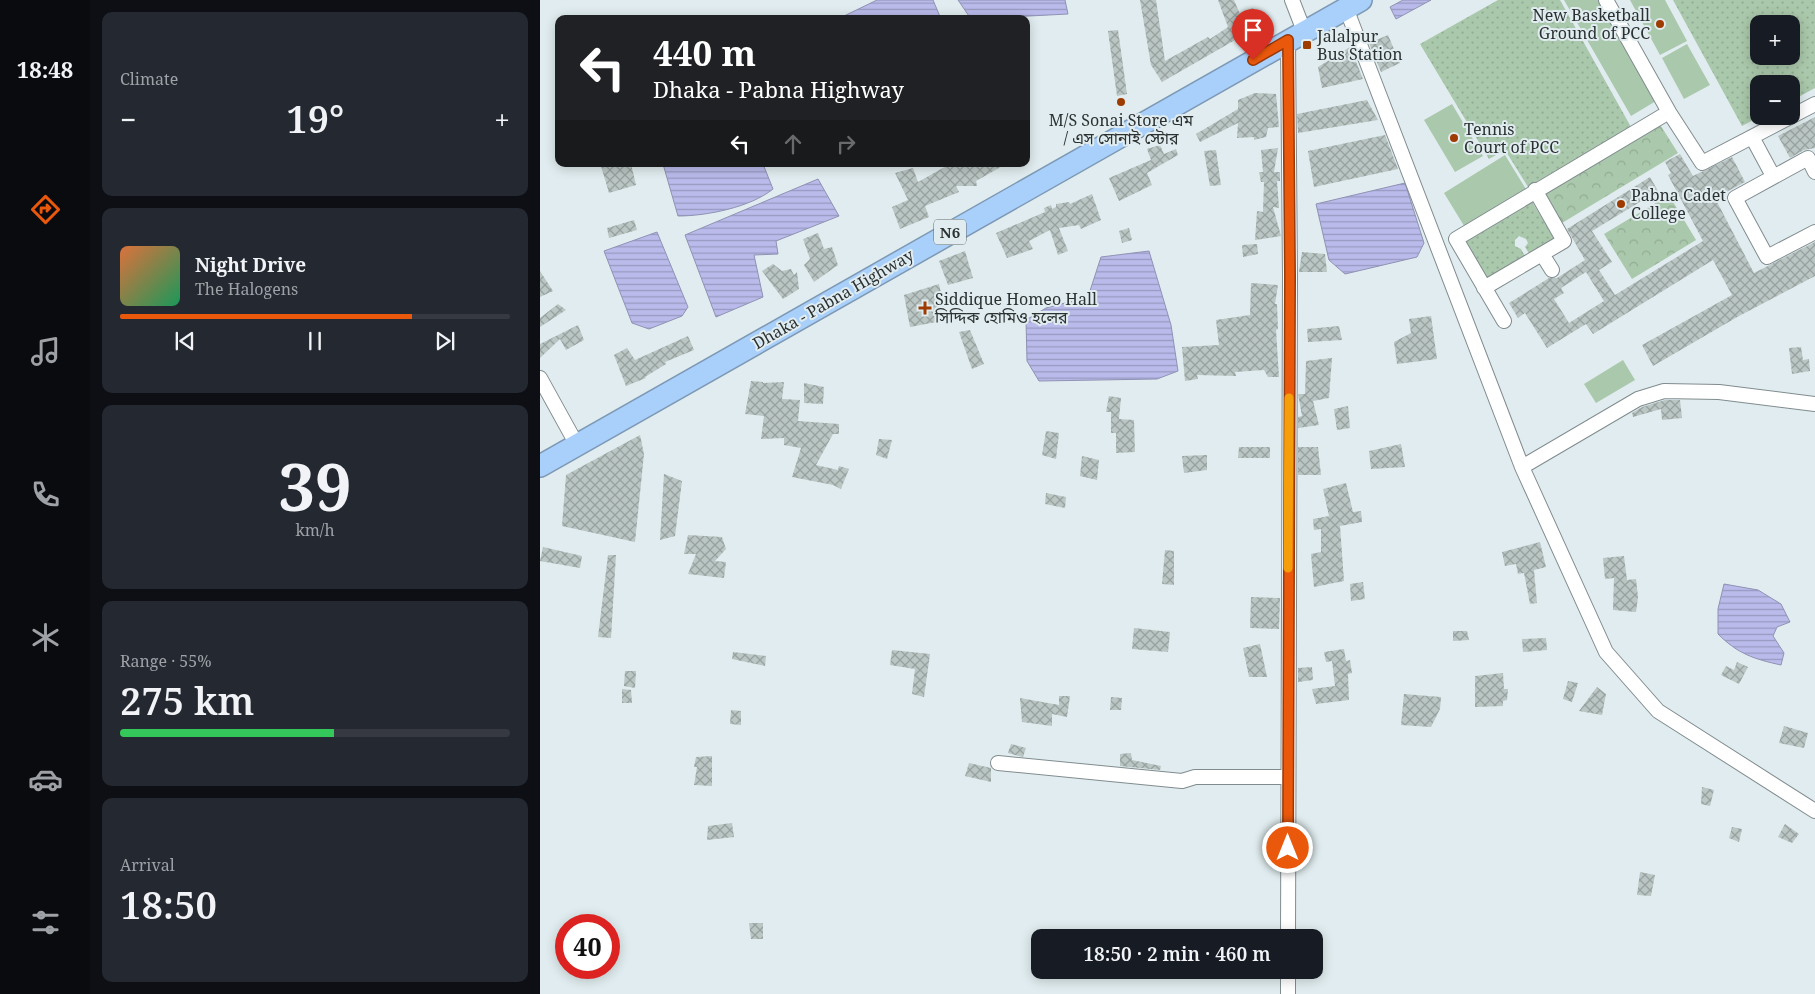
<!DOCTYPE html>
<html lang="en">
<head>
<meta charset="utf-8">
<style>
	:root { --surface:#171b24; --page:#242831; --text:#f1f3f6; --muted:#9ea1a6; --line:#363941; --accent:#ea580c }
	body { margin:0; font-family:"Noto Serif","Noto Sans Bengali",serif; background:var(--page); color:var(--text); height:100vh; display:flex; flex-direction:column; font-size:19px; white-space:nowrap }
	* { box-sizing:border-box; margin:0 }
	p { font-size:16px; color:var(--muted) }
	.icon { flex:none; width:28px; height:28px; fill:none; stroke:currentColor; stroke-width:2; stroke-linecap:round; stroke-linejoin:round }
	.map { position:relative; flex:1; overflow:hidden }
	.side { display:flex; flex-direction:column; gap:12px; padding:12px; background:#0d0f14; width:450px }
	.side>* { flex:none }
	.top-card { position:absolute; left:15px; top:15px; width:475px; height:152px; border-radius:10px; box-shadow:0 2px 12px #0003; background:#202124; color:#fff; overflow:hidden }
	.buttons { position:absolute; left:1210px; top:15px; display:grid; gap:10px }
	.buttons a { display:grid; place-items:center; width:50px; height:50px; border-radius:10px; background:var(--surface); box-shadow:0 2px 12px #0003; font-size:25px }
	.speed { position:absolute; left:15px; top:914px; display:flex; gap:10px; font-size:25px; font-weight:700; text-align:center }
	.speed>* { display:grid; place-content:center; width:65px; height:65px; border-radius:50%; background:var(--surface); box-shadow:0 2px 12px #0003; line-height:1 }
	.speed .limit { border:8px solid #d22; background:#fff; color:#111 }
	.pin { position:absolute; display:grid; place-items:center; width:42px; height:42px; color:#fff; margin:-51px -21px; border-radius:50% 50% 50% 0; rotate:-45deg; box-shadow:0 0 5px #0007 }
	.pin .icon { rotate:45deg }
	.me { position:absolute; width:55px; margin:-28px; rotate:0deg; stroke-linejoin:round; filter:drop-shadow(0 0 4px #0008) }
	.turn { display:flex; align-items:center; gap:18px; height:105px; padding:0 15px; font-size:22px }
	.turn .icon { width:65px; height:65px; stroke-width:2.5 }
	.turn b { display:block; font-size:35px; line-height:42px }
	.lanes { display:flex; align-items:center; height:48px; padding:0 15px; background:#0003; justify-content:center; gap:25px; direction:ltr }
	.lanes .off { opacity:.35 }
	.big { font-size:38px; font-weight:600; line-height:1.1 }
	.side .tile { flex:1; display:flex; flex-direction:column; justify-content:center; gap:8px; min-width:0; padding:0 18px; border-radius:10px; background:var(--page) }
	.side .dial { align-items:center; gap:0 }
	.dial b { font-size:65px; line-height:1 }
	.song { display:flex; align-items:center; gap:15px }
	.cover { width:60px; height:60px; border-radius:8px; background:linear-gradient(135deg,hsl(20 70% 55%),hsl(150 70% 35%)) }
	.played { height:5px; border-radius:2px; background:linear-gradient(90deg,var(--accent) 75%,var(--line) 75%) }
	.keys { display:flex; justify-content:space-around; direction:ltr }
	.heat { display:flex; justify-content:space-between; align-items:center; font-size:28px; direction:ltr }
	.charge { height:8px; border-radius:4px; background:linear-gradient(90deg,#34c759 55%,var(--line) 0) }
	.trip { position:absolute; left:491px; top:929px; width:292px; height:50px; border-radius:10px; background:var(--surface); box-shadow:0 2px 12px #0003; font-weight:600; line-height:50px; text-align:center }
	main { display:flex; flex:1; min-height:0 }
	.dock { display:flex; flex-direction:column; width:90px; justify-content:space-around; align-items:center; background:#090b0e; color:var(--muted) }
	.dock .icon { width:35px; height:35px }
	.dock .on { color:var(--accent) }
	.dock b { font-size:22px; color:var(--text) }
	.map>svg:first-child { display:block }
</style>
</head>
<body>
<main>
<nav class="dock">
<b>18:48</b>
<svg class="icon on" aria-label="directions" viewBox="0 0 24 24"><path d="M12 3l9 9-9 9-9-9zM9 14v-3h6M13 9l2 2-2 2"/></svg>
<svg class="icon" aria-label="music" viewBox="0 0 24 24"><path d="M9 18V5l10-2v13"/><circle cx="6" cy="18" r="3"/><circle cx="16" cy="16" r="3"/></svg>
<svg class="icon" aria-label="phone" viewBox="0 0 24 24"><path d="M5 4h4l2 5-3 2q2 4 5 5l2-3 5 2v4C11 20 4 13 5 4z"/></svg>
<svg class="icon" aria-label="climate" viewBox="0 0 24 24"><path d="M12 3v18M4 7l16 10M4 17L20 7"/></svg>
<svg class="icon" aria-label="car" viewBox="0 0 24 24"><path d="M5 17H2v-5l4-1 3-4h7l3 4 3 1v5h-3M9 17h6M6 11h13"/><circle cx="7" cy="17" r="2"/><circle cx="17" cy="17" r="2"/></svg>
<svg class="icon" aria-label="filters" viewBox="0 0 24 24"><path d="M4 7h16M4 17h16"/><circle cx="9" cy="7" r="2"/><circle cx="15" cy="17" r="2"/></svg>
</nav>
<section class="side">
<div class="tile"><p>Climate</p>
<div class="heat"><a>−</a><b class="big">19°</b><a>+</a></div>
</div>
<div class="tile">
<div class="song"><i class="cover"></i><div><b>Night Drive</b><p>The Halogens</p></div></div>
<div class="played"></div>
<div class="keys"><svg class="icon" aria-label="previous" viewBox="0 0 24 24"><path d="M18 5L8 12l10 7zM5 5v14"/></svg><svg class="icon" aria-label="pause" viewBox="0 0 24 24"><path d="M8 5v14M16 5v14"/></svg><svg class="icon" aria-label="next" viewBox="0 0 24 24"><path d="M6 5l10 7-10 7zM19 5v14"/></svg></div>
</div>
<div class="tile dial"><b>39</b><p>km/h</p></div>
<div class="tile"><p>Range · 55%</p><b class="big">275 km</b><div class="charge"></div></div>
<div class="tile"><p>Arrival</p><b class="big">18:50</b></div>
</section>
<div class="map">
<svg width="1275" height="994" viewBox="0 0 1275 994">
	<defs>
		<pattern id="green-dots" width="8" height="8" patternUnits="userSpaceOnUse" patternTransform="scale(1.25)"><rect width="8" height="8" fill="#aac8ab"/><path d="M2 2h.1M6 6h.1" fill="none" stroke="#92ac94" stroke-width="1.8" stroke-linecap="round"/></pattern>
		<pattern id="forest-crowns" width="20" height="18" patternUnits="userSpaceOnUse" patternTransform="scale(1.25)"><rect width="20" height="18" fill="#aac8ab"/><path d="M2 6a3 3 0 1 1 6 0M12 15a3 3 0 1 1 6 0" fill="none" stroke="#92ac94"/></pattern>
		<pattern id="water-rules" width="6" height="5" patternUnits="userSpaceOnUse" patternTransform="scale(1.25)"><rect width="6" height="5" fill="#babbeb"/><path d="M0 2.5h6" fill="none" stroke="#9799bf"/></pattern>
		<pattern id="building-cross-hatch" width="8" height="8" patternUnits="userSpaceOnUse" patternTransform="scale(1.25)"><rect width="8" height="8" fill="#bac6c3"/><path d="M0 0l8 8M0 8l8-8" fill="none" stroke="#97a19f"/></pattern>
	</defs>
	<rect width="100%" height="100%" fill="#e0ecef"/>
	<!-- green -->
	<path fill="url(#green-dots)" fill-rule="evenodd" d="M958 0H1020L1091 127 988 187 965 150 949 159 880 44Z
		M1133 0H1275V88L1251 101V84H1219V116H1221L1202 126ZM1219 24H1251V56H1219Z
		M991 200 1015 240 990 255 985 247 988 243 986 239 979 236 975 240V246L981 249 986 258 948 281 924 241Z"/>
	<!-- forest -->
	<path fill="url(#forest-crowns)" d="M1119 123 1138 153 1022 223 1004 193Z
		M1129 195 1156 240 1092 279 1064 234Z"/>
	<!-- pitch -->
	<path fill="#aac8ab" d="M1024 0H1058L1116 101 1091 116Z
		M1090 0H1125L1147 41 1120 55Z
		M1147 44 1170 85 1144 99 1122 58Z
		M912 104 943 156 915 172 884 120Z
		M965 155 987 191 926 229 904 193Z
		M1083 360 1095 380 1056 403 1044 384Z"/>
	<!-- water -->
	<path fill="url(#water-rules)" stroke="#8f92b4" d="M337 0H393L401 19H306L304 16Z
		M418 0H525L528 14 431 19Z
		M863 0H891L856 19 850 7Z
		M123 164H223L233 189C211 207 167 216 138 216Z
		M278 179 299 216 236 241 238 254 214 255 223 297 176 317 145 235Z
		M865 183 884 243 877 257 805 274 789 260 776 204Z
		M117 232 148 307 142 316 109 329 92 323 64 251Z
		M609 251 631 325 638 371 617 379 499 381 487 361 486 320 506 308 548 297 561 257Z
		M1184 584 1218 590 1241 604 1250 622 1237 627 1233 636 1244 653 1241 665C1214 659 1198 654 1178 634V609Z"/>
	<!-- building -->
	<path fill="url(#building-cross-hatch)" fill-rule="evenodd" d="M600 0H616L625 61 668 37 670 39 688 27 678 0H694L700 14 713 8 723 25 707 30 709 32 622 82 611 65Z
		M578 30 587 94 577 96 568 31Z
		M848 35 860 63 841 72 829 43Z
		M810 47 823 79 782 88 778 67Z
		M715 93 736 94 739 127 728 128 726 137 714 140V137L697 138 698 123 660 142 656 134 698 109V100Z
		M827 100 838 120 758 133 757 114Z
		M1275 117V148L1264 150 1250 158 1238 136Z
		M845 135 858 169 774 187 768 151Z
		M620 145 624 154 636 149 638 155 607 173 612 185 579 201 569 178 611 160 607 149Z
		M738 148 734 172H740V181H737L739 208 733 207 741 236 715 240 717 211 723 212 724 182H721L719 172H723L721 150Z
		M676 150 681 185 670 186 664 151Z
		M1140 154 1153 176 1192 157 1205 182 1175 198 1214 273 1275 242V276L1199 316 1113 366 1102 345 1192 295 1173 260 1053 334 1046 324 1007 348 985 313 978 318 969 303 1009 278H1017L1045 260 1027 229 1110 177 1118 191 1052 231 1072 262 1059 270 1075 295 1163 241 1128 175 1131 173 1125 162ZM1046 272 1064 301 1029 323 1014 299 1024 293 1021 288Z
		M74 164H91L96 185 69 193 61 166Z
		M410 164H466L436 181 437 186H416L419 192 385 206 389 217 360 229 352 207 368 200 355 173 373 168 378 182Z
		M552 194 561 220 541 229 539 225 519 228 528 251 518 255 510 230 489 241 493 249 467 258 456 233 505 212 504 208 511 205 512 209 516 207V204L529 202 530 204Z
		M94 220 97 230 69 238 67 228Z
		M589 228 592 240 582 243 579 231Z
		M278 233 284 249 292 247 298 265 274 282 264 265 270 259 263 239Z
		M717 244 718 254 703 257 702 245Z
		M425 251 433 278 408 285 399 261Z
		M762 252 785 254 787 272H759Z
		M233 264 242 271 251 269 254 275 257 272 259 289 243 299 222 271Z
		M0 271 13 291 0 297Z
		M711 283 738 285 735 304H737L738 329 736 330 739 377H728L724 370 695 372 696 376 657 375 658 379 645 381 642 347 679 345 676 320 710 315Z
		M399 284 407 320 370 327 364 295Z
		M18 304 26 310 0 327V318Z
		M891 316 897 359 857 364 854 342 871 333 869 319Z
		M38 325 44 340 26 350 20 339 0 358V344Z
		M799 326 802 340 768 342 767 329Z
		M430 330 444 364 432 369 419 332Z
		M148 336 154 350 125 362 126 364 105 377 106 378 86 386 74 355 87 348 95 360Z
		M1261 347 1263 360 1269 359 1270 371 1252 374 1249 348Z
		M792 358 789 398 773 401 779 425 758 428V417L762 416 758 394H765L766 361Z
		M211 381 223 382V383L244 382 242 399 260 400 258 421 299 424V434H293L276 465 298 470 299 466 309 469 301 489 293 485 252 477 261 448 244 445V438L221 439 224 416 205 414Z
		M264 383 284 387 283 404 264 403Z
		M569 396 581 398 579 419 594 420 595 452 576 453V433H571V412H566Z
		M1125 400H1140L1142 418 1122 420 1121 409 1093 417 1092 413 1102 407Z
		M808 406 810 428 797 430 794 409Z
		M506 431 519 433 516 459 502 455Z
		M100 435 104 454 95 542 22 526 26 475Z
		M339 439 352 440 347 459 336 455Z
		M861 444 865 467 831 469 829 451Z
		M699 447H730V458H698Z
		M758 447H778L781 475H758Z
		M667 455V470L644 473 642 456Z
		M542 456 559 460 557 480 540 476Z
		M124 474 142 481 135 536 120 540Z
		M806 483 813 512 821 511 822 522 800 526 804 581 774 587 771 554 781 552V529L774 530 773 519 789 516 783 489Z
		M506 493 526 497 525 508 505 504Z
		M148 535 182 537 186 549 175 561 186 562 184 578 148 574 156 554H144Z
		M1000 542 1006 567 994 570 997 603 990 604 984 573 978 574 976 564 965 566 962 552Z
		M3 547 42 556 40 568 0 561Z
		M625 550 634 551V585L622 584Z
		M68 555H76L71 638 58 637Z
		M1084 556 1087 580 1096 579 1098 597 1096 612 1073 610 1074 578 1065 579 1063 558Z
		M823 582 825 599 811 601 810 584Z
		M711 597 740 598 739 629 710 628Z
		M594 628 630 632 628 652 592 649Z
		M913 631H927L929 640 913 641Z
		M1006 638 1007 650 983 652 982 639Z
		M720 644 727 677H709L703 648Z
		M804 649 806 661 810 660 812 673 808 674 809 700 776 704 772 689 795 686 792 661 786 662 784 652Z
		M352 650 390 654 384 697 372 694 375 669 350 665Z
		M193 652 226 656 225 666 192 659Z
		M1197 662 1208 667 1199 684 1181 675 1186 666 1194 670Z
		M772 667 773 680 758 682V668Z
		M85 671H96L95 688 84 686Z
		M963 673 964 689H968L967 700 963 701V706L935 707V676Z
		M1028 681 1038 683 1032 702 1023 699Z
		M1057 687 1066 694 1062 715 1039 711Z
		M82 689 91 690 92 703H82Z
		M864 694 901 697 900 709 891 727 861 725Z
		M519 696H530L527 717 512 714V726L482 722 480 698 519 705Z
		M571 697 582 698 581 710H570Z
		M191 710 201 711V725L190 724Z
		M1244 726 1268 733 1264 748 1239 743Z
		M471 744 486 748 483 757 468 753Z
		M591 753 592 760 621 766 620 770 580 766V754Z
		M172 756V786L154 785 157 767H154L156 757Z
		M429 763 451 768V782L425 776Z
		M1162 787 1174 790 1170 806 1161 804Z
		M192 823 194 837 167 840 168 826Z
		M1245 824 1259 834 1252 843 1238 837Z
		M1192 827 1202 829 1199 842 1189 838Z
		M1100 872 1115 875 1111 896 1097 895Z
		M209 923H223V939H211Z"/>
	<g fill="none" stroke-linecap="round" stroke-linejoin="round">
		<defs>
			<path id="minor" d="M752 0 764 31
				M1066 0 1129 112 1162 163 1275 104
				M806 8 982 467 1066 652 1118 711 1275 811
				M748 40 750 276 748 938
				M1212 137 1233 176
				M1275 172 1268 158 1195 198 1227 257 1275 232
				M1002 254 1012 270
				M944 288 1024 241 995 190
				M964 321 916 239 1129 112
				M0 378 37 445
				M982 467 1098 399 1124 391 1179 392 1275 404
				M458 763 642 781 655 777H748
				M748 994V970"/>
			<path id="highway" d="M0 466 821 0"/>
		</defs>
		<!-- minor casing -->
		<use href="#minor" stroke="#818c8f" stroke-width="16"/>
		<!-- highway casing -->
		<use href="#highway" stroke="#7d98b4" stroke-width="24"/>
		<!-- minor -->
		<use href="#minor" stroke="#fff" stroke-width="14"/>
		<!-- highway -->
		<use href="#highway" stroke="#a8d0fa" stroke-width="21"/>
	</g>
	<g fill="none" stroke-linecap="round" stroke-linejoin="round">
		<defs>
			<path id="route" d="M713 60 748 40 750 276 748 848"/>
		</defs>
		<!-- route casing -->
		<use href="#route" stroke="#983908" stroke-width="12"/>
		<!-- route -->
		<use href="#route" stroke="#ea580c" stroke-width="9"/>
		<!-- slow -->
		<path stroke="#f59e0b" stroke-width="9" d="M748 568 749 398"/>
	</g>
	<!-- markers -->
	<g fill="#9e3b00" stroke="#e0ecef" stroke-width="2">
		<circle cx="1120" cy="24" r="5"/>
		<rect x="762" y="40" width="10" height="10" rx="2.5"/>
		<circle cx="581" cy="102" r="5"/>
		<circle cx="914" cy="138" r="5"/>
		<circle cx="1081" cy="204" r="5"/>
		<path d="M382.5 300.5h5v5h5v5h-5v5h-5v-5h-5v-5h5z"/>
	</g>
	<g text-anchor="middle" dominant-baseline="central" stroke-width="4" stroke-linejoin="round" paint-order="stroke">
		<!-- shield labels -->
		<rect fill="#e0ecef" stroke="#62696b" stroke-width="1" x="394" y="219.5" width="32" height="25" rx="4"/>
		<g font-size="15" font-weight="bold" fill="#2c3132">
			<text x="410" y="232">N6</text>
		</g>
		<!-- poi labels -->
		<g font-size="16" fill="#2c3132" stroke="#e0ecef" text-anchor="start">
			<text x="1110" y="15" text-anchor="end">New Basketball<tspan x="1110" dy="18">Ground of PCC</tspan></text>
			<text x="777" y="36">Jalalpur<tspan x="777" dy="18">Bus Station</tspan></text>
			<text x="581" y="120" text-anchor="middle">M/S Sonai Store এম<tspan x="581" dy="18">/ এস সোনাই স্টোর</tspan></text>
			<text x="924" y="129">Tennis<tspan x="924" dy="18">Court of PCC</tspan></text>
			<text x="1091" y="195">Pabna Cadet<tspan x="1091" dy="18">College</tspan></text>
			<text x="395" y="299">Siddique Homeo Hall<tspan x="395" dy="18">সিদ্দিক হোমিও হলের</tspan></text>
		</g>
		<!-- street labels -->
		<g font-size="16" fill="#2c3132" stroke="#e0ecef">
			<text transform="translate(293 299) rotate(-30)">Dhaka - Pabna Highway</text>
		</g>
	</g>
</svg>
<div class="buttons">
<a>+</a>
<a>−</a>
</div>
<div class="speed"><div class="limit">40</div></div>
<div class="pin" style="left:713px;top:60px;background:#d93025"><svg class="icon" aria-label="arrive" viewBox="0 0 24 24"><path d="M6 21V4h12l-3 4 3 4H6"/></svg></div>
<svg class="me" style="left:748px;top:848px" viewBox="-20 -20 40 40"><circle r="17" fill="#ea580c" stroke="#fff" stroke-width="3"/><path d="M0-11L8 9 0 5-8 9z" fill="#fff"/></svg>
<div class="trip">18:50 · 2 min · 460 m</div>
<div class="top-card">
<div class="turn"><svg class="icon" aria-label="left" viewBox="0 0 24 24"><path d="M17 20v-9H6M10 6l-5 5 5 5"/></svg><div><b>440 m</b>Dhaka - Pabna Highway</div></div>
<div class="lanes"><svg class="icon" aria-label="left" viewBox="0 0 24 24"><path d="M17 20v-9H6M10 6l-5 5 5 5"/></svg><svg class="icon off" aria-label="ahead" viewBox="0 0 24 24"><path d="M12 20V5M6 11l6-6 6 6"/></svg><svg class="icon off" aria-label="right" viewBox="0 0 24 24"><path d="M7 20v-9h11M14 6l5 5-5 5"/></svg></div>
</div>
</div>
</main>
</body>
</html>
